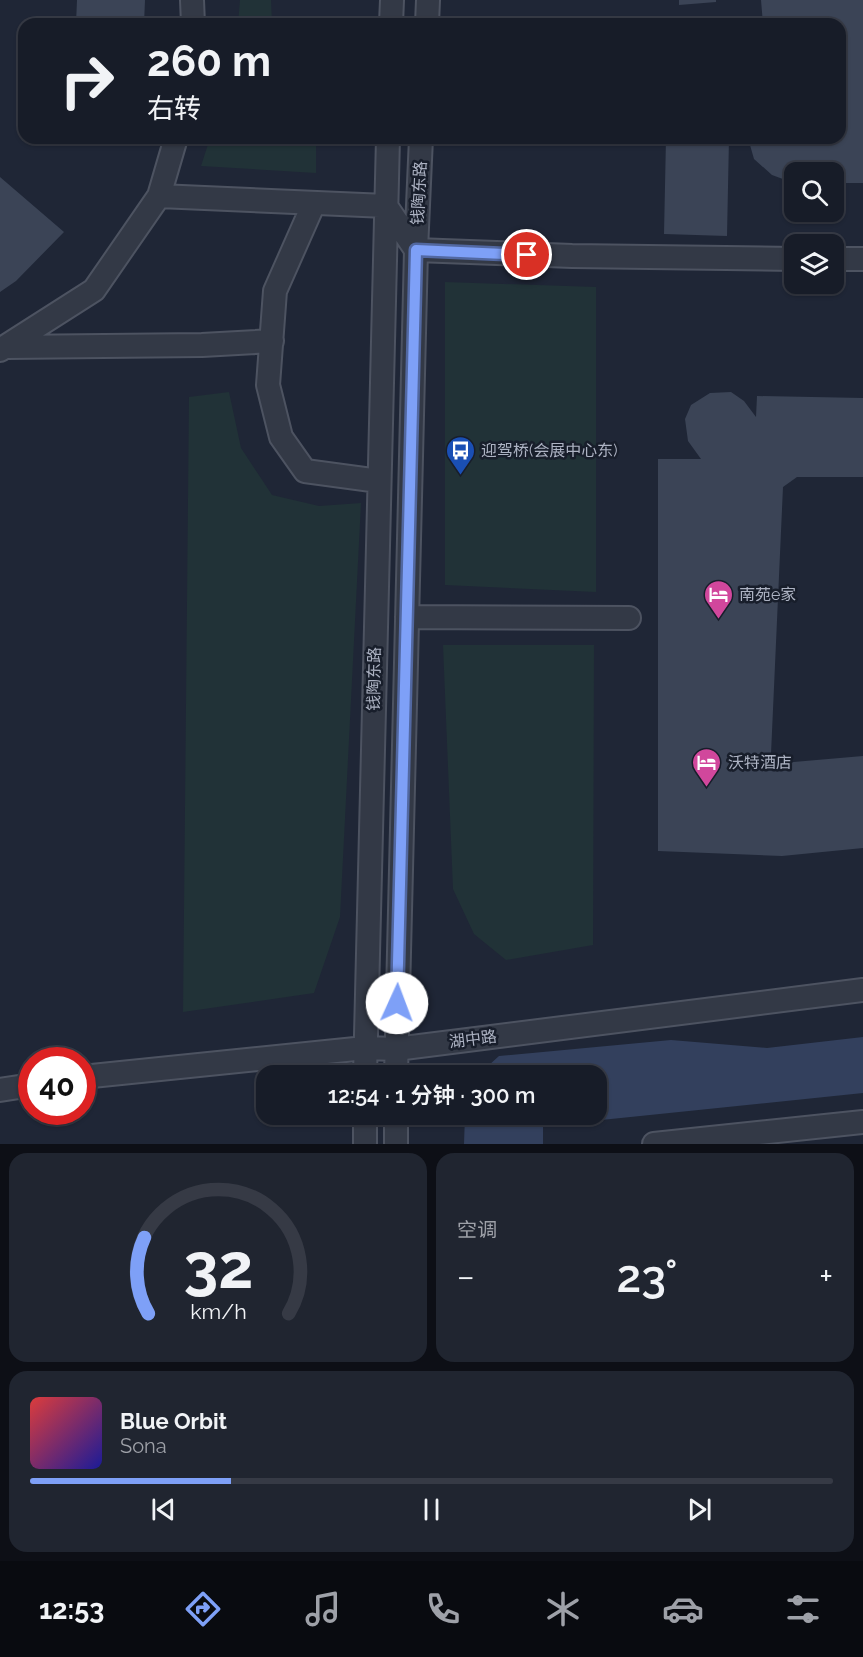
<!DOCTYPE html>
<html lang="zh">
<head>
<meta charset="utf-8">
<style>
	:root { --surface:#171c28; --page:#202530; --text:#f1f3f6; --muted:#9ea1a8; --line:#363a45; --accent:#7ea0f7 }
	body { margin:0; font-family:Raleway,"Noto Sans SC",sans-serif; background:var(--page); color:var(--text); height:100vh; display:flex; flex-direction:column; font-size:22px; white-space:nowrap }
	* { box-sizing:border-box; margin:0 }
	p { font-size:20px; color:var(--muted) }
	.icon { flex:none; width:33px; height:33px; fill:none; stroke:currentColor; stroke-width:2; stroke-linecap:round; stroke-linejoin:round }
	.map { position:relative; height:1144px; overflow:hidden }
	.sheet { display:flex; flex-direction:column; gap:9px; padding:9px; background:#0d0f16; flex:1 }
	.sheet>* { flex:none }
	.banner { position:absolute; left:18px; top:18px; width:828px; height:126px; border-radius:18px; box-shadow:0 2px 4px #0004,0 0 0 2px var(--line); background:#171c28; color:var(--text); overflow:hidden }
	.tools { position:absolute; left:784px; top:162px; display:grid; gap:12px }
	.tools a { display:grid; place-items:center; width:60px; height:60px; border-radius:12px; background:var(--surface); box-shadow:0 2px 4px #0004,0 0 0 2px var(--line); font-size:30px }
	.speed { position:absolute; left:18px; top:1047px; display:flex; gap:12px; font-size:30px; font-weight:700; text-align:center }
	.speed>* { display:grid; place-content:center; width:78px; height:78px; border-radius:50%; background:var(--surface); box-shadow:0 2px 4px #0004,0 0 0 2px var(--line); line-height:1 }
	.speed .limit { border:9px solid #d22; background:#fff; color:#111 }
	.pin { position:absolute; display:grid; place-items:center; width:51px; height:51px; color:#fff; margin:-26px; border:3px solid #fff; border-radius:50%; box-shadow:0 2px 6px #0007 }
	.me { position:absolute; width:66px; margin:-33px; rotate:2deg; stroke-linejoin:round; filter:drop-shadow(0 0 4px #0008) }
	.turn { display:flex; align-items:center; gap:21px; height:126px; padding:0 30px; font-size:27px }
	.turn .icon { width:78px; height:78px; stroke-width:2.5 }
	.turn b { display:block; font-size:42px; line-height:51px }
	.big { font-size:45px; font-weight:600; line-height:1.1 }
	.sheet .card { flex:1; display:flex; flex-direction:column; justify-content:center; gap:9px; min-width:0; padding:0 21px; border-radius:18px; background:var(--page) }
	.sheet .dial { align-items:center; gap:0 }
	.dial svg { height:156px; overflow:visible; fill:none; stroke:var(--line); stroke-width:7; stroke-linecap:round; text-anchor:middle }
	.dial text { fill:var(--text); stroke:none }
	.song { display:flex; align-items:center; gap:18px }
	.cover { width:72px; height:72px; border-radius:9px; background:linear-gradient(135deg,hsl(0 70% 55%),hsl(240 70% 35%)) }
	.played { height:6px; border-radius:3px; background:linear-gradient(90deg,var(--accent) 25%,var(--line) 25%) }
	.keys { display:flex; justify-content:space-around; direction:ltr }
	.heat { display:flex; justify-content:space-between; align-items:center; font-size:33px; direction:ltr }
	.sheet .tiles { flex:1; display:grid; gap:9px; grid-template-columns:1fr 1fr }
	.card:last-child { grid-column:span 2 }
	.trip { position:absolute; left:256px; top:1065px; width:351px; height:60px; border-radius:18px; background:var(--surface); box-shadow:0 2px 4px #0004,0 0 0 2px var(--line); font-weight:600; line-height:60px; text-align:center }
	.tab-bar { display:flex; height:96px; justify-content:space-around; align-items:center; background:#090b10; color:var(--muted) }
	.tab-bar .icon { width:42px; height:42px }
	.tab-bar .current { color:var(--accent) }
	.tab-bar b { font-size:27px; color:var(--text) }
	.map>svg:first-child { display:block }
</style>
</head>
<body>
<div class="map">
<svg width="863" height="1144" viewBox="0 0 863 1144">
	<rect width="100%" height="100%" fill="#1f2636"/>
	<!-- green -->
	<path fill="#213237" d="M240 0H271L272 24H238Z
		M210 138H316V173L201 166Z
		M445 282 596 287V592L445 585Z
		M229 392 241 448 272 495 319 506 361 503 340 917 314 993 183 1012 189 397Z
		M443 645H594L593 945 506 960 474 934 453 889Z"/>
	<!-- water -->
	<path fill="#33405d" d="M863 1037V1093L543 1126V1144H464L465 1115 597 1114V1076L478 1075 499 1056 671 1040 767 1048Z"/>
	<!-- building -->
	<path fill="#3b4456" d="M77 0H145L144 24H76Z
		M679 0H716V2L679 5Z
		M761 0H863V183H834V172H795V182H791L772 175 754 159 748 138H840V24H763Z
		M71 138H139V145L71 142Z
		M666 138H729L727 236 664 234Z
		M0 177 64 232 16 281 0 292Z
		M731 392 744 401 756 417 757 396 863 398V477H797L783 487 771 754 782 763 863 756V848L782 856 658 851V459H701L688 441 685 419 691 405 710 393Z"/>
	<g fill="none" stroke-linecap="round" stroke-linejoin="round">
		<defs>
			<path id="minor" d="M192 0 193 24
				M391 24 392 0
				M427 24 428 0
				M159 196 386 206 416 250 572 256 795 259
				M314 203 275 291 268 385 281 437 305 471 379 481
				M834 259H863
				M7 347 202 345 272 341
				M0 350 94 290 159 196 176 138
				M407 617 629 618
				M365 1076 388 138
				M396 1076 416 250 421 138
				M82 1077 365 1048 396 1049 863 990
				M0 1090 32 1085
				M365 1114V1144
				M396 1114V1144
				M654 1144 863 1122"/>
		</defs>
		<!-- minor casing -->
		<use href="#minor" stroke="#4d5361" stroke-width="26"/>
		<!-- minor -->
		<use href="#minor" stroke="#333946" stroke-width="22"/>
	</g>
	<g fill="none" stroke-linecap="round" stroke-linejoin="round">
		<defs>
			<path id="route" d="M397 1003 416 250 527 255"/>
		</defs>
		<!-- route casing -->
		<use href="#route" stroke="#5268a1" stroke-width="15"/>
		<!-- route -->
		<use href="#route" stroke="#7ea0f7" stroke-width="10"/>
	</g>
	<!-- icons -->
	<defs>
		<symbol id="bus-pin" viewBox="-11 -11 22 30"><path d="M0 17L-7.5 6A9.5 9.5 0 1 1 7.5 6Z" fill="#1a4fb4" stroke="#181e2b"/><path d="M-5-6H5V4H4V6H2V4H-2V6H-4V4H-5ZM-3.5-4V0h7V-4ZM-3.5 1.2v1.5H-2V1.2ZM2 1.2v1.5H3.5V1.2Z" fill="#fff"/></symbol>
		<symbol id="hotel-pin" viewBox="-11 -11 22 30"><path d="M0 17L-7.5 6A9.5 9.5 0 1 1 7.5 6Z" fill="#d1479c" stroke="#181e2b"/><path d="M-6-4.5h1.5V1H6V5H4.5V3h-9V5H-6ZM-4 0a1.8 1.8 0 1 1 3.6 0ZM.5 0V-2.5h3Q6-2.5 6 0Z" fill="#fff"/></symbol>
	</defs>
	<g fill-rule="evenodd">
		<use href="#bus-pin" x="444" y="434" width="33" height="45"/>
		<use href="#hotel-pin" x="702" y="578" width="33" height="45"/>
		<use href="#hotel-pin" x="690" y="746" width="33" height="45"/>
	</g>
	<g text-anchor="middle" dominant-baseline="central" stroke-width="5" stroke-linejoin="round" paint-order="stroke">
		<!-- street labels -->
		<g font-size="16" fill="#adb3c3" stroke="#181e2b">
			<text transform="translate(419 193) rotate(-87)">钱陶东路</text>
			<text transform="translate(374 679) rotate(-89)">钱陶东路</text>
			<text transform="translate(473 1039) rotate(-7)">湖中路</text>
		</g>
		<!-- poi labels -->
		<g font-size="16" fill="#adb3c3" stroke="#181e2b" text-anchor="start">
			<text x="481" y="450">迎驾桥(会展中心东)</text>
			<text x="739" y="594">南苑e家</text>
			<text x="728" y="762">沃特酒店</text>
		</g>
	</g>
</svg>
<div class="tools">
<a><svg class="icon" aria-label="search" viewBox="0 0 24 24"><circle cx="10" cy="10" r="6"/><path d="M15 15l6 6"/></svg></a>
<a><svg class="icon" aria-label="layers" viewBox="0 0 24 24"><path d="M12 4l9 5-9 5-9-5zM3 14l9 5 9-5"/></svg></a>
</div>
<div class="speed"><div class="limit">40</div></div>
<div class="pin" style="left:527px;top:255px;background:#d93025"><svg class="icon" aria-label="arrive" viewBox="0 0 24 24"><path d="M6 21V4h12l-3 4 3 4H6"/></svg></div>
<svg class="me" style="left:397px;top:1003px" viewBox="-20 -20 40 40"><circle r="19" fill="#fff"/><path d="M0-13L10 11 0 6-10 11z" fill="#7ea0f7"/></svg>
<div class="trip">12:54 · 1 分钟 · 300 m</div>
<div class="banner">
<div class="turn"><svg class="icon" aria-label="right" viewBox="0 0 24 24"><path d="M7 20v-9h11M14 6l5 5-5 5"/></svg><div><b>260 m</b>右转</div></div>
</div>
</div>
<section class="sheet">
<div class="tiles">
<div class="card dial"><svg viewBox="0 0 100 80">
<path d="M14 69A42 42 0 1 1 86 69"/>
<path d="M14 69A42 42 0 0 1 12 30" stroke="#7ea0f7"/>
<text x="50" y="56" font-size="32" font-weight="700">32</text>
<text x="50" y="72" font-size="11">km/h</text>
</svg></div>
<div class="card"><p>空调</p>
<div class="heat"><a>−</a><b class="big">23°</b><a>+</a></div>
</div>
<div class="card">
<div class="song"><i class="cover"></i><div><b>Blue Orbit</b><p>Sona</p></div></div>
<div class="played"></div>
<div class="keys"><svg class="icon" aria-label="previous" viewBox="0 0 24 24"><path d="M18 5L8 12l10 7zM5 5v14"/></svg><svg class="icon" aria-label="pause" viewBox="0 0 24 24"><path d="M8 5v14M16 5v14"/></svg><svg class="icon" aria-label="next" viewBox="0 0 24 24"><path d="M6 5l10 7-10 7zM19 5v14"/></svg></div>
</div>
</div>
</section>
<nav class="tab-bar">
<b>12:53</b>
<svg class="icon current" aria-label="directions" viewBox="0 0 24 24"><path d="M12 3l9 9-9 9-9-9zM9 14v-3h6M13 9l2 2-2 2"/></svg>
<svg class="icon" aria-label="music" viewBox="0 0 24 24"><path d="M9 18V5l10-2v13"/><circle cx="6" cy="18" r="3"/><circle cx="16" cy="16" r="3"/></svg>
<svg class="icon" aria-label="phone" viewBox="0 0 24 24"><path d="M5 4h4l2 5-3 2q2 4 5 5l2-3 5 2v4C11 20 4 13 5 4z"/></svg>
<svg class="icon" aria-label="climate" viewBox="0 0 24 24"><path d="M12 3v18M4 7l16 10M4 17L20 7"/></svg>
<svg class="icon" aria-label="car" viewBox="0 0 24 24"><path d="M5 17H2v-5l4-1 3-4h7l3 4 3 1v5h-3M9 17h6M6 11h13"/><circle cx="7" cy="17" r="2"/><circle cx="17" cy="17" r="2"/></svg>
<svg class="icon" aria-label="filters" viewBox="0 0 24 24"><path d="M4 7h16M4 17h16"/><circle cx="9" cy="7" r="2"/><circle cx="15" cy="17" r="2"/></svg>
</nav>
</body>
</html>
